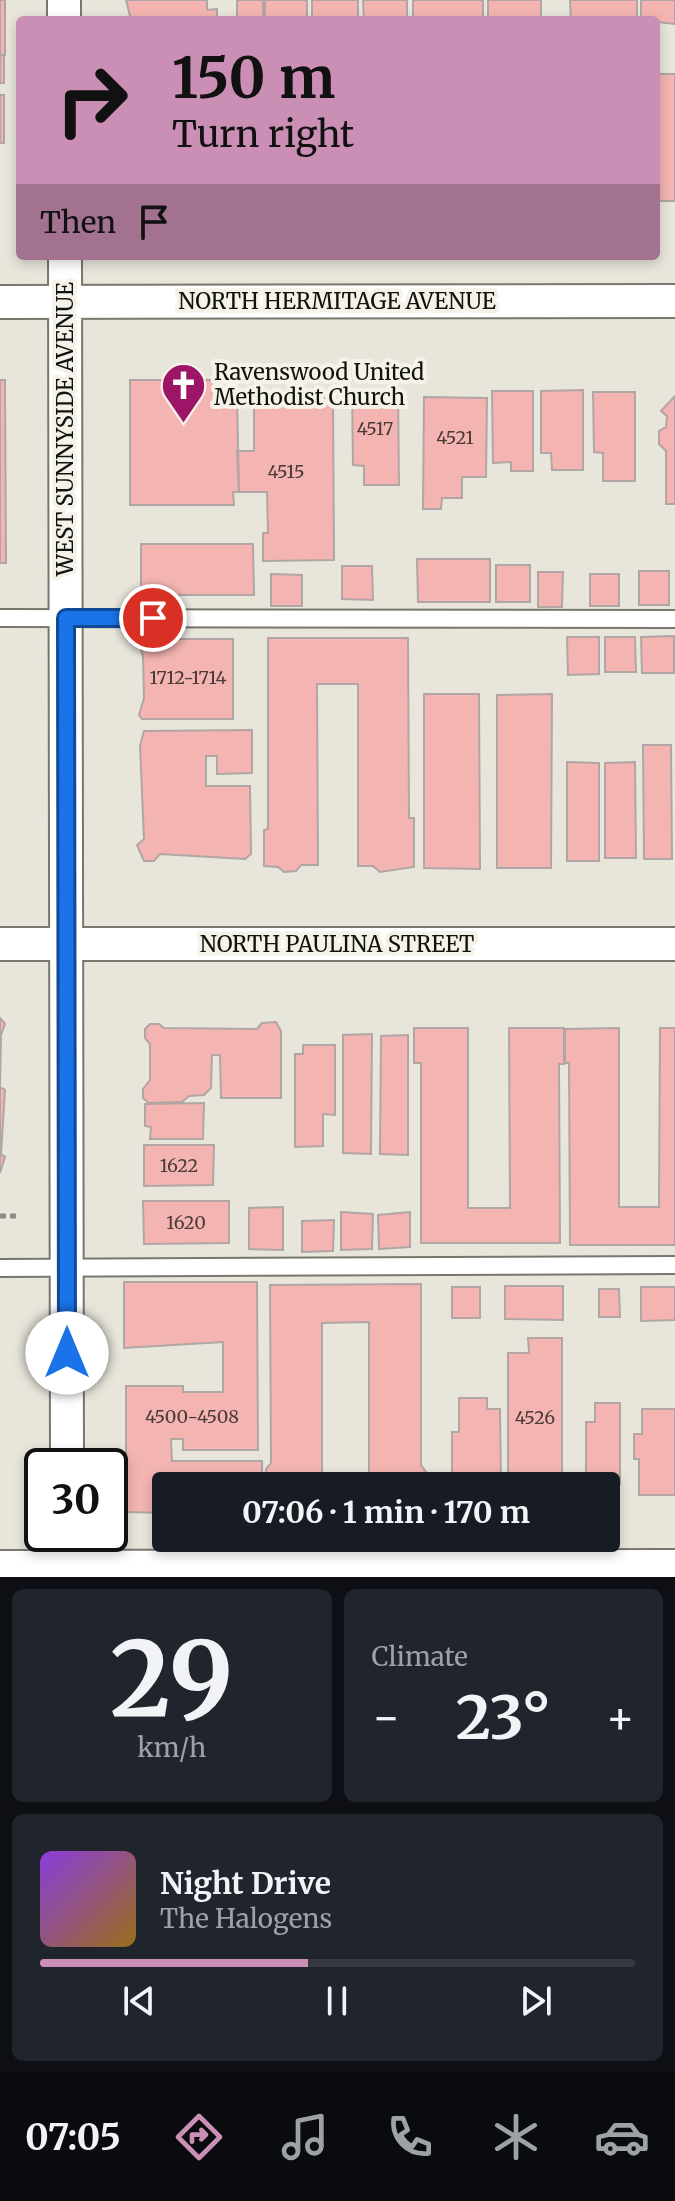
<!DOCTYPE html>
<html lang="en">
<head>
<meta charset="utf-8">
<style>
	:root { --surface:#171b24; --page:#20242c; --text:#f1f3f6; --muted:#9ea1a6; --line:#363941; --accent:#cb8fb5 }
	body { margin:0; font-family:Merriweather,serif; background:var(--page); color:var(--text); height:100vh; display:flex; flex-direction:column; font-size:30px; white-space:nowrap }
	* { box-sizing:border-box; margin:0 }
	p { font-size:26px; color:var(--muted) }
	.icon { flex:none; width:44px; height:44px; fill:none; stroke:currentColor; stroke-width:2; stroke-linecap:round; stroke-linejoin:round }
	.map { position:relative; height:1577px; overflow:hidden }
	.side { display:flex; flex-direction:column; gap:12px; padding:12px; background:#0d0f14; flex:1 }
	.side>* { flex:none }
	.top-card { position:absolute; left:16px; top:16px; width:644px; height:244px; border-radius:8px; box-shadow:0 4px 12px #0003; background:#cb8fb5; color:#111; overflow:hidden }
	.speed { position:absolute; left:24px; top:1448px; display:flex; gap:16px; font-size:40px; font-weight:700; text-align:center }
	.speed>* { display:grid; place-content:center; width:104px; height:104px; border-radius:50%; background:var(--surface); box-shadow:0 4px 12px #0003; line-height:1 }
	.speed .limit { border:4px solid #111; border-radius:12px; background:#fff; color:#111 }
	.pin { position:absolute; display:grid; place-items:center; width:68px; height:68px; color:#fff; margin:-34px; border:4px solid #fff; border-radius:50%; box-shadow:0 2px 8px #0007 }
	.me { position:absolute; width:88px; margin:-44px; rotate:0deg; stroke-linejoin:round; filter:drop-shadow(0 0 6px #0008) }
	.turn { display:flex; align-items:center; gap:28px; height:168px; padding:0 24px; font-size:36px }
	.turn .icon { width:104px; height:104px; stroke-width:2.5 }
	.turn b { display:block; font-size:56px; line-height:68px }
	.then { display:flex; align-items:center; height:76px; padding:0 24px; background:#0003; gap:16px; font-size:30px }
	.big { font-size:60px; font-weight:700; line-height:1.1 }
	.side .tile { flex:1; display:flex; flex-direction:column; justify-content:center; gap:12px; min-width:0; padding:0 28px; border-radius:12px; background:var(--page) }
	.side .dial { align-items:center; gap:0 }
	.dial b { font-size:104px; line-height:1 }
	.song { display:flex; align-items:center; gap:24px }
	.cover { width:96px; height:96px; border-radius:12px; background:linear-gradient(135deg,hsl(270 70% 55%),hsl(40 70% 35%)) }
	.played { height:8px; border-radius:4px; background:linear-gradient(90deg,var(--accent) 45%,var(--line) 45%) }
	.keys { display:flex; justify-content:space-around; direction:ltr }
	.heat { display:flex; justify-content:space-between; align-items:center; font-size:44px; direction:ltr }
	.side .tiles { flex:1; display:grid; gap:12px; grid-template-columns:1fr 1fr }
	.tile:last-child { grid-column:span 2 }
	.trip { position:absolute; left:152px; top:1472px; width:468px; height:80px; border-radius:8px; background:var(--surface); box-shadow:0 4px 12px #0003; font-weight:700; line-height:80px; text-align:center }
	.menu { display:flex; height:128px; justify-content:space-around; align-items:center; background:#090b0e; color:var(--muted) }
	.menu .icon { width:56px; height:56px }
	.menu .active { color:var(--accent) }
	.menu b { font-size:36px; color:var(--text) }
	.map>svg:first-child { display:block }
</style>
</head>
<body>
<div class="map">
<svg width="675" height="1577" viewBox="0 0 675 1577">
	<rect width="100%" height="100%" fill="#e8e6db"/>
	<!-- building -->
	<path fill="#f4b5b2" stroke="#b1a5a5" stroke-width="2" d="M0 0H5V55H0Z
		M126 0H207V10L217 9V20H131Z
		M237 0H263V20H237Z
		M265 0H307V20H265Z
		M312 0H358V20H312Z
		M363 0H407V20H364Z
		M413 0H483V20H413Z
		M488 0H541V20H488Z
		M570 0H637V20H571Z
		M641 0H675V24L641 20Z
		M0 55 4 56V83H0Z
		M656 74H675V201H656Z
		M0 95H4V143H0Z
		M0 380H5L6 563H0Z
		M130 380H220V397H237L239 492H233L234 505H130Z
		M583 390V470H552L551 453H541V391Z
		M352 391 398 392 399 485H364V466L353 465Z
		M492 391H533V471H511V462L493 463Z
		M593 392H635V481H603V453L594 452Z
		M310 393V398H333L334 560 263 561V533H268L267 492H239L237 451H254V399H271V394Z
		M675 396V504H666V451L659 444V431L666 427 667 416 661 411Z
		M424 397 487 398 486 477H462V498H442L441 509H423Z
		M141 544H253L254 595H141Z
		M417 559H490V602H418Z
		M496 565H530V602H496Z
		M342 566H372L373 600 342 599Z
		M639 571H669V605H639Z
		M538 572H563L562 607H538Z
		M271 574 302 575V606H271Z
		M590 574H619V606H590Z
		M674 636V673H642L641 637Z
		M567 637H599V674L568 675Z
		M605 637H635L636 672H605Z
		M268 638H408L409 818H414V867L380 872 373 866H358V684H317L318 865H301L296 871 284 872 278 867 264 866V830L268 829Z
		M144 639H233V719H142L139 715 144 698 143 656 139 645Z
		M424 694H479L480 869 424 868Z
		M552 694 551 868H497V695Z
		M252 730V773L217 774V756H206V786H250L251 854 245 859 160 854 154 861H144L137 845 144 839 140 746 144 731Z
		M643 745H671L672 859H644Z
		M567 762 599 763V861H567Z
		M635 762 636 858H605V763Z
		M0 1018 5 1024 1 1035 0 1087 5 1090 1 1154 5 1157 0 1173Z
		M276 1022 281 1031V1098H221L220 1055H212L211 1088 204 1095 189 1096 182 1102 149 1103 143 1098V1089L150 1080V1044L145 1038V1029L150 1024H159L164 1028 257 1029 262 1023Z
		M414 1028H468V1208H510L509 1028H564V1064H559L560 1243H421V1063H414Z
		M619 1028V1207H659L660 1028H675V1245H570L569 1063H565V1029Z
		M372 1034 371 1154 343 1153V1035Z
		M408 1035V1155L380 1154 381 1036Z
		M303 1045H335V1115L323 1114V1146L295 1147V1054H303Z
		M204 1103 203 1139H150L151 1127 145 1126V1104Z
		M144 1145H214L213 1185 144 1186Z
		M143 1201H229V1243L144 1244Z
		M283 1207V1250L249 1249V1208Z
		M341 1212 373 1214 372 1249 341 1250Z
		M410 1212V1247L379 1249 378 1215Z
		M334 1220 333 1251 302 1252V1221Z
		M124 1282H257L258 1450H183V1439H171L172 1461H262V1486H166V1513L126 1512V1386H183V1392H223V1342L124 1348Z
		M421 1284V1465L426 1472 427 1486H369V1322L322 1323V1486H266V1469L271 1463 270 1285Z
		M505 1286H563V1320L505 1319Z
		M452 1287H480V1318H452Z
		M641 1287H675V1320L641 1321Z
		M599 1289H619L620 1317H599Z
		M528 1338H562V1482H508V1353H529Z
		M459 1398H487V1409H500L501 1483H452V1432H459Z
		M595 1403H620V1484L586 1485V1422H595Z
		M642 1409H675V1495H639V1459H634V1434H642Z"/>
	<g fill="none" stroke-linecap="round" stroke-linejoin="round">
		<defs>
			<path id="service" d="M0 618 675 619
				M0 1268 675 1265"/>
			<path id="minor" d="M64 0V20
				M65 256 67 1466
				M0 302 675 301
				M0 944H675
				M67 1534V1577"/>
			<path id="secondary" d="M0 1573 675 1572"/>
		</defs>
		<!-- service casing -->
		<use href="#service" stroke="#78766d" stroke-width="20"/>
		<!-- minor casing -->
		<use href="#minor" stroke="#78766d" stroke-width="36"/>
		<!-- secondary casing -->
		<use href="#secondary" stroke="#78766d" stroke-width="48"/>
		<!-- path -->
		<path stroke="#8d8c84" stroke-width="5" stroke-dasharray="6 4" stroke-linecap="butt" d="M0 1216H18"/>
		<!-- service -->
		<use href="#service" stroke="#fff" stroke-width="16"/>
		<!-- minor -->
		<use href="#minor" stroke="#fff" stroke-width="32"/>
		<!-- secondary -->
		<use href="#secondary" stroke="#fff" stroke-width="44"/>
	</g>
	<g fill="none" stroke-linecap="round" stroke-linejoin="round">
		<defs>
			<path id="route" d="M67 1353 66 618H153"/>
		</defs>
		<!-- route casing -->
		<use href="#route" stroke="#114b97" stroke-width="20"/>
		<!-- route -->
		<use href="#route" stroke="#1a73e8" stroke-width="14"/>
	</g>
	<!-- icons -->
	<defs>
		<symbol id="church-pin" viewBox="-11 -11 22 30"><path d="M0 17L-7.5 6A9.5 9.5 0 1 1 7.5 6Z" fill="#9c1566" stroke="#f5f3e9"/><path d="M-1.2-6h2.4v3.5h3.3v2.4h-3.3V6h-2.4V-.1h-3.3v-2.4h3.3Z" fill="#fff"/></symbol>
	</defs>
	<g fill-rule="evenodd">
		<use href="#church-pin" x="158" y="360" width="51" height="69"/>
	</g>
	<g text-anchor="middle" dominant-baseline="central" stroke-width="8" stroke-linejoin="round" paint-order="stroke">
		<!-- number labels -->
		<g font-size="18" fill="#4a3b37">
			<text x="375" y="428">4517</text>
			<text x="455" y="437">4521</text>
			<text x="286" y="471">4515</text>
			<text x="188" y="677">1712-1714</text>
			<text x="179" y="1165">1622</text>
			<text x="186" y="1222">1620</text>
			<text x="192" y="1416">4500-4508</text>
			<text x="535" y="1417">4526</text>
		</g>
		<!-- street labels -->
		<g font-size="22" fill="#12120e" stroke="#f5f3e9">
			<text x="337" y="301">NORTH HERMITAGE AVENUE</text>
			<text transform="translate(65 429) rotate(-90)">WEST SUNNYSIDE AVENUE</text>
			<text x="337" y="944">NORTH PAULINA STREET</text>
		</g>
		<!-- poi labels -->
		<g font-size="22" fill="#12120e" stroke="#f5f3e9" text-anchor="start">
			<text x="214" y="372">Ravenswood United<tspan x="214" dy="25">Methodist Church</tspan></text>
		</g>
	</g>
</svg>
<div class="speed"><div class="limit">30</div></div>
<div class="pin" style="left:153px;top:618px;background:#d93025"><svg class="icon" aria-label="arrive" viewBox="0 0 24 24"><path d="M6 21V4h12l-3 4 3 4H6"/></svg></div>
<svg class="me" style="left:67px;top:1353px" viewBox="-20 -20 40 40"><circle r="19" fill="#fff"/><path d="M0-13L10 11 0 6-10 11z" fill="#1a73e8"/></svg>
<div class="trip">07:06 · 1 min · 170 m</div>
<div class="top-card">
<div class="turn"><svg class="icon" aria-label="right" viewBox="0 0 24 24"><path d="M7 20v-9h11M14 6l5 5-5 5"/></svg><div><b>150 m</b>Turn right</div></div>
<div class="then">Then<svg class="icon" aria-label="arrive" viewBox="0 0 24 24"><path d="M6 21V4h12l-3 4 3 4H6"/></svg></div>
</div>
</div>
<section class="side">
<div class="tiles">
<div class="tile dial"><b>29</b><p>km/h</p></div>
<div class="tile"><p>Climate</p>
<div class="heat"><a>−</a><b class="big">23°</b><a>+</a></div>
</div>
<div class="tile">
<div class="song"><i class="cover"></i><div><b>Night Drive</b><p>The Halogens</p></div></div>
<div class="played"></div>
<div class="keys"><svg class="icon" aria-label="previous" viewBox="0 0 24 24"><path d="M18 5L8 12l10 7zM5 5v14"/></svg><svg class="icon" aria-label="pause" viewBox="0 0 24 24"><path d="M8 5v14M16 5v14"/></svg><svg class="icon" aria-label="next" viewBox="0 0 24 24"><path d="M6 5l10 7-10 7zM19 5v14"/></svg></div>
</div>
</div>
</section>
<nav class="menu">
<b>07:05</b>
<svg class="icon active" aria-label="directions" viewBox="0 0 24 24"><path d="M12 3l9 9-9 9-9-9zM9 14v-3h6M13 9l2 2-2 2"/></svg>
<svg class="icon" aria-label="music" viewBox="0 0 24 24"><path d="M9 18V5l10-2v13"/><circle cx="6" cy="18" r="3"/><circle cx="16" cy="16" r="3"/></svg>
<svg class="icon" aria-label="phone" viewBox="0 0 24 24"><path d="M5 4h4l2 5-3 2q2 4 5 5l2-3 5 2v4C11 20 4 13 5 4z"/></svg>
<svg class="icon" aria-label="climate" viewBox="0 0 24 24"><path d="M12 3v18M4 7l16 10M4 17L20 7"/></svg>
<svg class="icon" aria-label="car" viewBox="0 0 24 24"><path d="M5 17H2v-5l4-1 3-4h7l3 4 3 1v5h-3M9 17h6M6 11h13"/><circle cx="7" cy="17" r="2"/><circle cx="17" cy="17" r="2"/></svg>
</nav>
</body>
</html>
